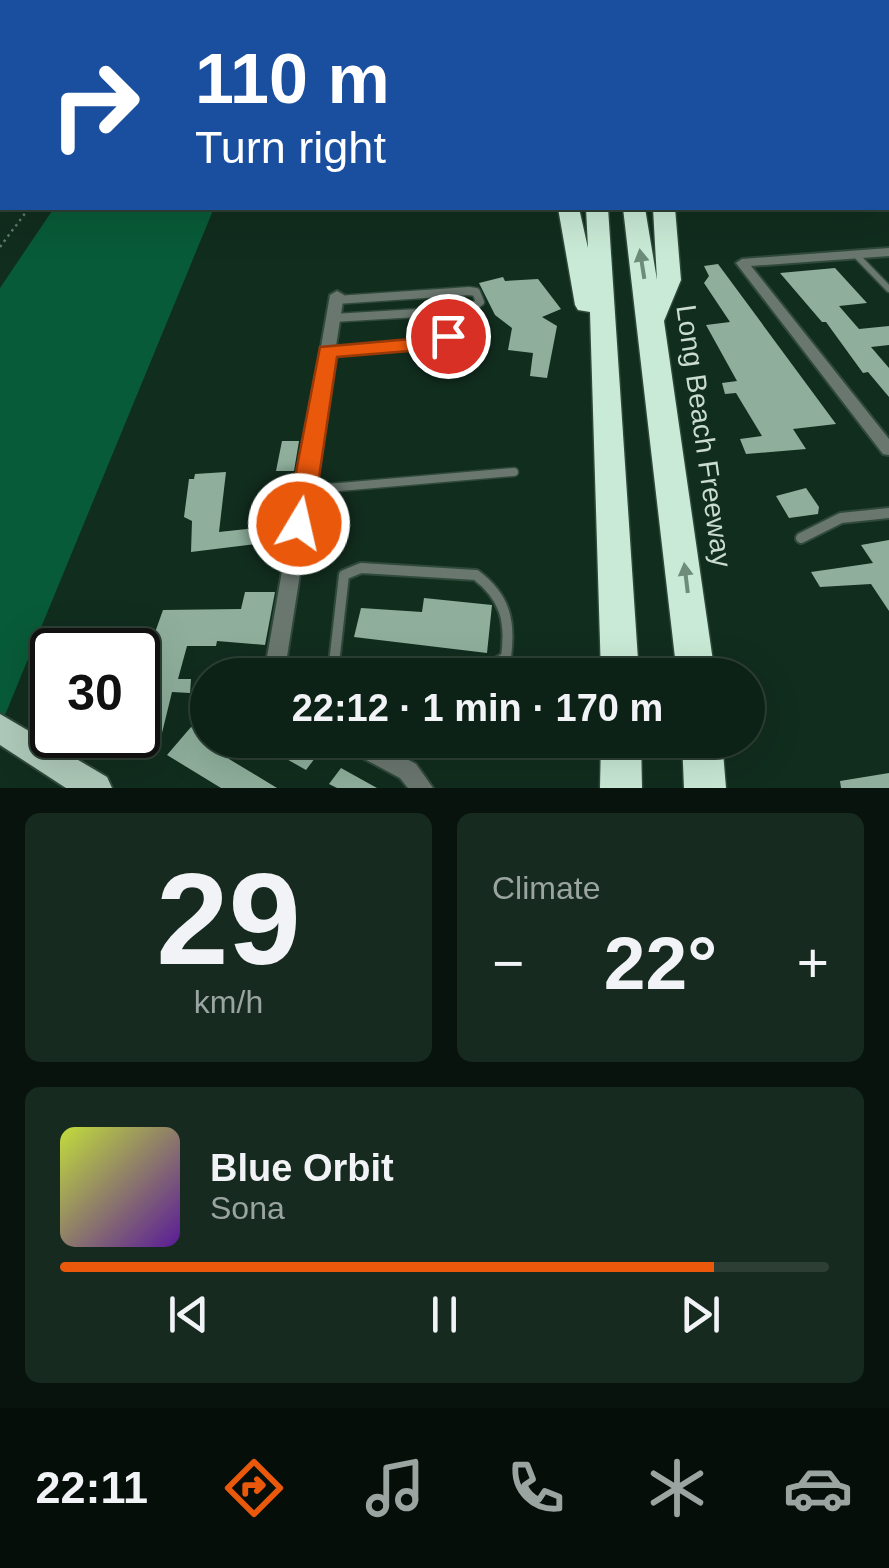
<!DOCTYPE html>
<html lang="en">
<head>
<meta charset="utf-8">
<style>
	:root { --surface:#0d2216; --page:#162a1f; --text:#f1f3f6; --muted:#9aa4a1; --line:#2d3f35; --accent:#ea580c }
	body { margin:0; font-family:Helvetica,sans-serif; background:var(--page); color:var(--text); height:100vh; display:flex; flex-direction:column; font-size:38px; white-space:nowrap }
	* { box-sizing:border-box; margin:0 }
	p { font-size:32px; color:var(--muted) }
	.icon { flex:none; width:55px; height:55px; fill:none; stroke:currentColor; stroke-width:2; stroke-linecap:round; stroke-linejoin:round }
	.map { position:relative; height:788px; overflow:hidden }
	.drawer { display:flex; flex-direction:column; gap:25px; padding:25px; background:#07130c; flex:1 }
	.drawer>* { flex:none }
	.guide { position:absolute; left:0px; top:0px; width:890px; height:210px; box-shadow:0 10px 40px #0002,0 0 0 2px var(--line); background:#1a4fa0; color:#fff; overflow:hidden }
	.speed { position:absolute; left:30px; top:628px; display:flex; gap:20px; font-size:50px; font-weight:700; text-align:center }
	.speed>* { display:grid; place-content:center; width:130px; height:130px; border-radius:50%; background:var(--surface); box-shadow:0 10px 40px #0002,0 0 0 2px var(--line); line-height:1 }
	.speed .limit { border:5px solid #111; border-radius:15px; background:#fff; color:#111 }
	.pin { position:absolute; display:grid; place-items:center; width:85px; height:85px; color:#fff; margin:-42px; border:5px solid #fff; border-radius:50%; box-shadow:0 2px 10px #0007 }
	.me { position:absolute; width:110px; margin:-55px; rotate:9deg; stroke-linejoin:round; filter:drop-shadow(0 0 8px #0008) }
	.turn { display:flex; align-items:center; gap:35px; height:210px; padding:0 30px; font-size:45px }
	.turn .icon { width:130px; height:130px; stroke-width:2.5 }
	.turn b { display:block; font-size:70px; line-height:85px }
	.big { font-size:75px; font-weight:800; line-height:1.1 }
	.drawer .card { flex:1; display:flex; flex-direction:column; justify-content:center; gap:15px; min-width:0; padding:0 35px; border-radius:15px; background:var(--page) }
	.drawer .dial { align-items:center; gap:0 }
	.dial b { font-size:130px; line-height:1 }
	.song { display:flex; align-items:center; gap:30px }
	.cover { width:120px; height:120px; border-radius:15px; background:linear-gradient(135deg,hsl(70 70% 55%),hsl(270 70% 35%)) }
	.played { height:10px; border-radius:5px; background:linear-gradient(90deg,var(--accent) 85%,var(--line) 85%) }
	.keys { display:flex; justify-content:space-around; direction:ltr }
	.heat { display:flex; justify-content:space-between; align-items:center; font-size:55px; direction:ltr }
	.drawer .tiles { flex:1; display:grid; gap:25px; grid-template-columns:1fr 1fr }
	.card:last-child { grid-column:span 2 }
	.trip { position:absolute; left:190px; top:658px; width:575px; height:100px; border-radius:50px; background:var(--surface); box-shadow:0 10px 40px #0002,0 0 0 2px var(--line); font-weight:800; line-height:100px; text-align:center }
	.menu { display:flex; height:160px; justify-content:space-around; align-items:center; background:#050e09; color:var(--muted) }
	.menu .icon { width:70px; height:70px }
	.menu .active { color:var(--accent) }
	.menu b { font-size:45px; color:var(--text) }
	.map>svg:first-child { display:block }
</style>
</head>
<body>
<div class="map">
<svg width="889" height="788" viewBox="0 0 889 788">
	<rect width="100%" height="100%" fill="#112d1e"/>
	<!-- water -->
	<path fill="#085b38" d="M54 208H214L0 727V288Z"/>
	<!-- building -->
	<path fill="#8faf9c" d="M718 264 836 424 793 429 806 449 746 454 740 439 762 436 736 393 725 394 722 383 737 381 706 325 730 322 704 283 709 276 704 266Z
		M835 268 867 303 839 306 859 329 889 326V345L871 347 889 368V397L868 372 863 373 826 322H822L780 273Z
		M503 277 505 281 538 279 561 309 542 317 557 326 547 378 530 376 533 353 508 350 512 328 495 315 479 283Z
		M282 441H299L294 471H276Z
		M226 472 219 532 256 528V544L191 552 192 521 184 517 189 479H194L195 474Z
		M806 488 819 507 818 514 789 518 776 496Z
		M889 540V611L871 584 820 587 811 572 873 563 861 545Z
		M245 592H275L265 645 217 641 216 646H187L178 679H191L190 693 172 692 162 733H138V714L154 652H148L163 610 241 609Z
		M424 598 492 605 487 653 354 637 361 608 422 612Z
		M191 727 208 736V740H245L229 759 277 788H221L167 755Z
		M253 740H292L318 754 306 770Z
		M341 768 377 788H337L329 784Z
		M889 773V788H841L840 781Z"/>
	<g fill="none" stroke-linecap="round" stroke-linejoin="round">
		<defs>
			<path id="lane-far2" d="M856 255 889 289
				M462 291H472"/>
			<path id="lane-far1" d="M333 318 468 310 480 302 476 292 469 291 336 300
				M327 352 445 341 448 336 440 312
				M305 490 514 472"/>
			<path id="lane" d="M801 538 841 518 889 513
				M338 675 334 663 344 575 361 568 476 575C505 597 511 621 506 657L478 675"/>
			<path id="street" d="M664 0H700L696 2H664Z
				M725 0H747L750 2H731Z
				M830 0H848L844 2Z
				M888 14H889V18H888Z
				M888 37 889 38V44L888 43Z
				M888 132H889V139H888Z
				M888 162H889V168H888Z
				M889 248V256L751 266 889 439V455L883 454 736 263 742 259Z
				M337 291 344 295 286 663 289 675H269L266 663 330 295Z
				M339 740H371L416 764 433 788H408L400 778 342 747Z"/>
			<path id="primary" d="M0 714 107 777 112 788H66L0 745Z"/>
			<path id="highway" d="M0 0H36L0 5Z
				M187 0H273L186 2Z
				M293 0H335L336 2H292Z
				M463 0H483L484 2H465Z
				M573 0H587V2H573Z
				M595 0H609V2H595Z
				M643 0H657V2H643Z
				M558 208H579L588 248 586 208H608L639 675H601L590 312 578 310 575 305Z
				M623 208H645L657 280 653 208H675L681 280 664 321 715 675H677Z
				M601 740H641L642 788H600Z
				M682 740H722L726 788H684Z"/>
		</defs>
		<!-- lane-far2 casing -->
		<use href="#lane-far2" stroke="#2f493a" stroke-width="9"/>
		<!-- lane-far1 casing -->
		<use href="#lane-far1" stroke="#2f493a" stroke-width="11"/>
		<!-- lane casing -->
		<use href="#lane" stroke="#2f493a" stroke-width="14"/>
		<!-- street casing -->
		<use href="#street" stroke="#2f493a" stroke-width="4"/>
		<!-- primary casing -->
		<use href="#primary" stroke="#2f493a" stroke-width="4"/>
		<!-- highway casing -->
		<use href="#highway" stroke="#2f493a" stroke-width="3"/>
		<!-- path -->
		<path stroke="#60776a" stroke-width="2.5" stroke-dasharray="2.5 4" stroke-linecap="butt" d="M0 247 29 208"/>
		<!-- lane-far2 -->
		<use href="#lane-far2" stroke="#6a776f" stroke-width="6"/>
		<!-- lane-far1 -->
		<use href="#lane-far1" stroke="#6a776f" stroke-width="8"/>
		<!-- lane -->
		<use href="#lane" stroke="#6a776f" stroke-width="10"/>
		<!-- street -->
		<use href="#street" fill="#6a776f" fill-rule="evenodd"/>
		<!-- primary -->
		<use href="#primary" fill="#aec9b9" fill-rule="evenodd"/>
		<!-- highway -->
		<use href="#highway" fill="#c9ead6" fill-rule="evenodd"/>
	</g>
	<!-- one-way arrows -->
	<defs><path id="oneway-solid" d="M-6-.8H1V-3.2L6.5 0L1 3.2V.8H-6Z" transform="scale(2.5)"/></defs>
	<g fill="#6d8c7a">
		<use href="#oneway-solid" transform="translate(642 264) rotate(-99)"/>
		<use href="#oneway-solid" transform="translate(686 578) rotate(-97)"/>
	</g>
	<!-- route -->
	<path fill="#ea580c" stroke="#983908" stroke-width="2.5" d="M448 329 459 336 446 348 337 357 312 524 308 531H289L286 524 320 347 433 337Z"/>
	<g text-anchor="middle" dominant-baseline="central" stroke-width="10" stroke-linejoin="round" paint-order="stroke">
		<!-- street labels -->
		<g font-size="28" fill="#cadbd0" stroke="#112d1e">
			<text transform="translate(704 436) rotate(82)">Long Beach Freeway</text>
		</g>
	</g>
</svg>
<div class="speed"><div class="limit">30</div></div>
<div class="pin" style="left:448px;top:336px;background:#d93025"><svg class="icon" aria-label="arrive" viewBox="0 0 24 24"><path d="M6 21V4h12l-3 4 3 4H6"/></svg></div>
<svg class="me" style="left:299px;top:524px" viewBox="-20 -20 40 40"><circle r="17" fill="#ea580c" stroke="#fff" stroke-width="3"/><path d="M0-11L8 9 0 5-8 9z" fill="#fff"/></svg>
<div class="trip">22:12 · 1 min · 170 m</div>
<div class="guide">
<div class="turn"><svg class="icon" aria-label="right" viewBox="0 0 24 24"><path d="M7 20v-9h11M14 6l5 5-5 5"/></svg><div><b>110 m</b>Turn right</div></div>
</div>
</div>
<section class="drawer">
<div class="tiles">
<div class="card dial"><b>29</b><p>km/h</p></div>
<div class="card"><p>Climate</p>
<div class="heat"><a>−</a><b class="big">22°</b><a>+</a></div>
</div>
<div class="card">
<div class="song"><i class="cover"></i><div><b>Blue Orbit</b><p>Sona</p></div></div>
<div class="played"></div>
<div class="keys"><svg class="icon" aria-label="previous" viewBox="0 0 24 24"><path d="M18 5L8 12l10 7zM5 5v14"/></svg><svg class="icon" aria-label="pause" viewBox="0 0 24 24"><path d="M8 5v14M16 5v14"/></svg><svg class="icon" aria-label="next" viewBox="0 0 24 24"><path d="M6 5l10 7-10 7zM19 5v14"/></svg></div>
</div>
</div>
</section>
<nav class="menu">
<b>22:11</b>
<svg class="icon active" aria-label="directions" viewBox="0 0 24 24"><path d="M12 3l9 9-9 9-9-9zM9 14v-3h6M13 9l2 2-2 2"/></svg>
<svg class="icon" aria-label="music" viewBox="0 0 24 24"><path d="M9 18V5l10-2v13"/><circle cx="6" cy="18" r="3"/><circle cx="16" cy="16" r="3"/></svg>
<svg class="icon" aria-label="phone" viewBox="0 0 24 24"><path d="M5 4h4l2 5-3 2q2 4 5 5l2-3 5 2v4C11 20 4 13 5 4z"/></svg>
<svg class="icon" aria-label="climate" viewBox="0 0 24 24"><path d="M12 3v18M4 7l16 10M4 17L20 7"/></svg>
<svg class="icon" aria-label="car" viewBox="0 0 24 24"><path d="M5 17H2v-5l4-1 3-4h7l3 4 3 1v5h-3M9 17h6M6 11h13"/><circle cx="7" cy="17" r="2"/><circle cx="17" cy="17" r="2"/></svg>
</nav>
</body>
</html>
